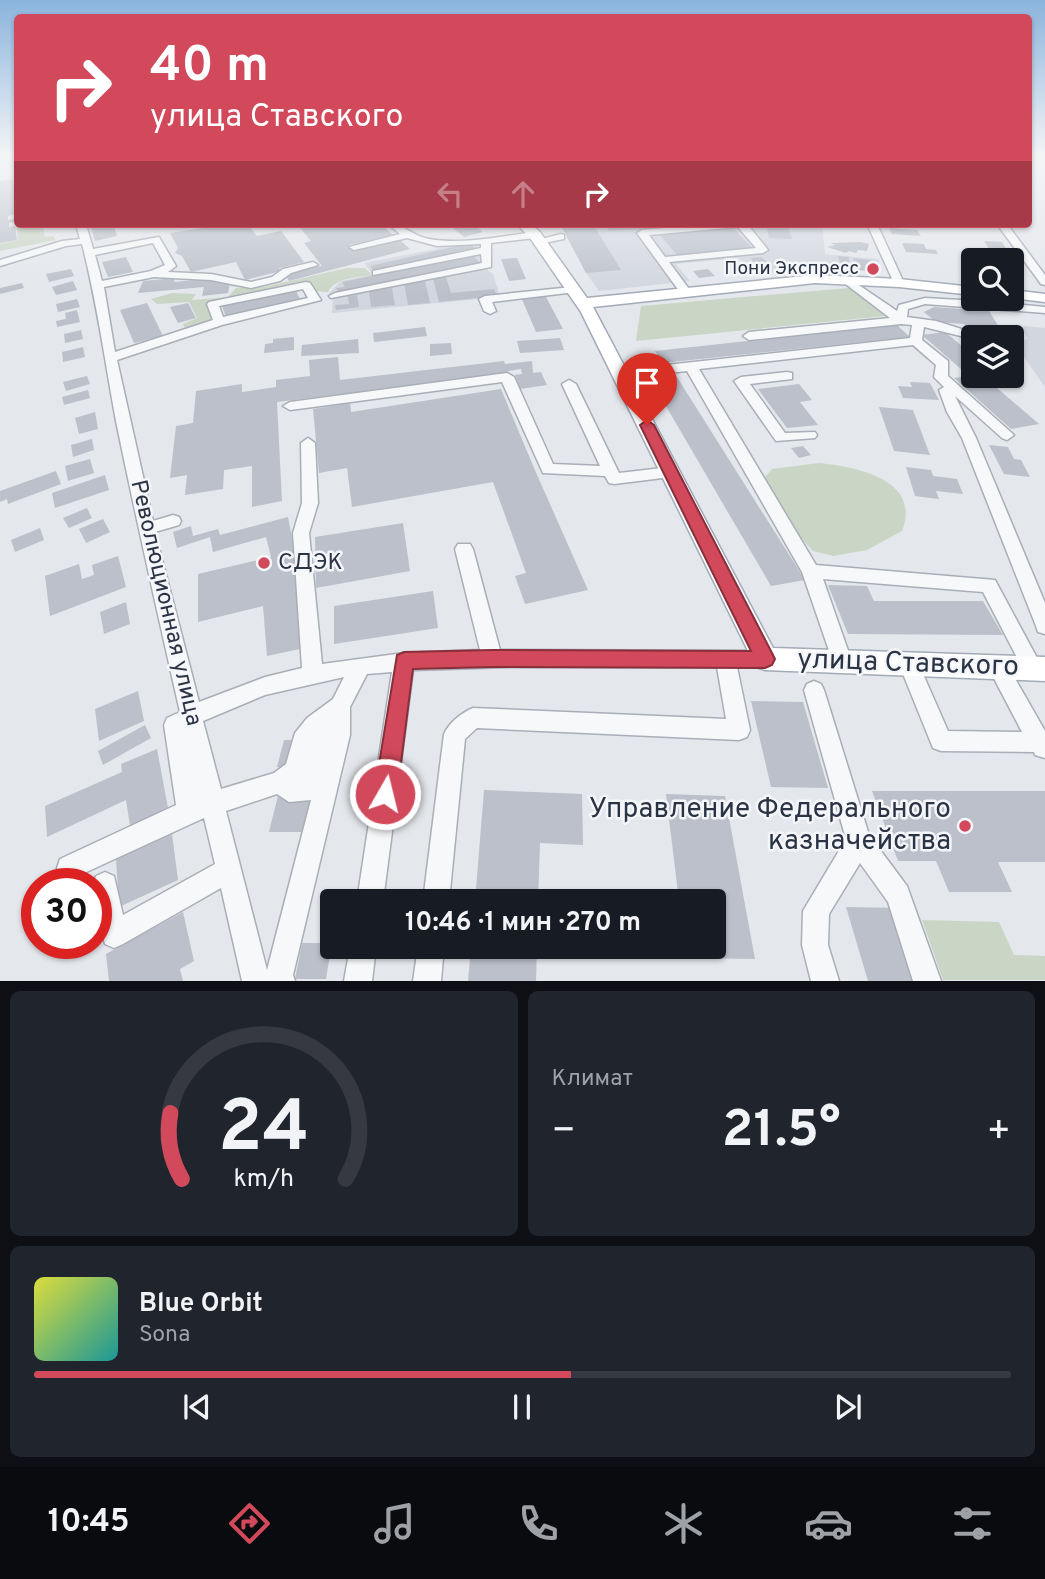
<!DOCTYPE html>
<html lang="ru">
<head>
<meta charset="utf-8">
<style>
	:root { --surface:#171b24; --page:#20242c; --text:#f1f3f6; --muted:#9ea1a6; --line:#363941; --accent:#d1495b }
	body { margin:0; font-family:Overpass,sans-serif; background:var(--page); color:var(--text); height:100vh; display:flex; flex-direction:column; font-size:26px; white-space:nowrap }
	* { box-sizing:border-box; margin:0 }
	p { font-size:23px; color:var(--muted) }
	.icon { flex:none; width:38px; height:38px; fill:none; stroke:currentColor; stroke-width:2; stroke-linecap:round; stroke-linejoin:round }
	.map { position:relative; height:981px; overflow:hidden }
	.side { display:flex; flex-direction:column; gap:10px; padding:10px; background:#0d0f14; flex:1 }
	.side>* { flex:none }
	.guide { position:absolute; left:14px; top:14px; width:1018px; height:214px; border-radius:7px; box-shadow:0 2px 5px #0004; background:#d1495b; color:#fff; overflow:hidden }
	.tools { position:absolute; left:961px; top:248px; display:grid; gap:14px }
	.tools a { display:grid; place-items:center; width:63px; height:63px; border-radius:7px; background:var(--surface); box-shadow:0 2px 5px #0004; font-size:35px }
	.speed { position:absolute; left:21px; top:868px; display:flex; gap:14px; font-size:35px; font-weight:700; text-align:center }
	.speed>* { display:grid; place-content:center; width:91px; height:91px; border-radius:50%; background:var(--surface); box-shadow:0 2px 5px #0004; line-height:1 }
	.speed .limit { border:10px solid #d22; background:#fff; color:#111 }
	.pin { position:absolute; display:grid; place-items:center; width:60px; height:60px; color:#fff; margin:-72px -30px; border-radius:50% 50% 50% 0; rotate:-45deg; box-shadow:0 0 7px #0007 }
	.pin .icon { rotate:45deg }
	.me { position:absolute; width:77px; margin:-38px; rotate:8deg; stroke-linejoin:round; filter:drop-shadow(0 0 5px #0008) }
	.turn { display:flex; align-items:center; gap:24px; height:147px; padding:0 21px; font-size:32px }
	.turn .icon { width:91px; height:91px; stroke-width:2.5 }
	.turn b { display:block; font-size:49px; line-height:60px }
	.lanes { display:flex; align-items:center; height:66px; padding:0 21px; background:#0003; justify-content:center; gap:35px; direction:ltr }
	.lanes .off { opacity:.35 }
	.big { font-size:52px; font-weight:700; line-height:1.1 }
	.side .widget { flex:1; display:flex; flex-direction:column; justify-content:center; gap:10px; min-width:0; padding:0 24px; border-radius:10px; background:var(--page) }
	.side .dial { align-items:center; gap:0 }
	.dial svg { height:182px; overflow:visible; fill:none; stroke:var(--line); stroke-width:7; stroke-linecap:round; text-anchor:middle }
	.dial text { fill:var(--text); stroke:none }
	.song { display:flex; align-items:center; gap:21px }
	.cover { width:84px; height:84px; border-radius:10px; background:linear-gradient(135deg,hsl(60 70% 55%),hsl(180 70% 35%)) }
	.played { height:7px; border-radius:4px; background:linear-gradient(90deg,var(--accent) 55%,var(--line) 55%) }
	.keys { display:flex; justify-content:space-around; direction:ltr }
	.heat { display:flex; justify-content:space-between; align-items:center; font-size:38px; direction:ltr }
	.side .tiles { flex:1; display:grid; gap:10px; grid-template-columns:1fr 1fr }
	.widget:last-child { grid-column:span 2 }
	.trip { position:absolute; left:320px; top:889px; width:406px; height:70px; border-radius:7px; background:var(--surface); box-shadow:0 2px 5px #0004; font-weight:700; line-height:70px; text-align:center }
	.dock { display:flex; height:112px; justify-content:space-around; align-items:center; background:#090b0e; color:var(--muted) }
	.dock .icon { width:49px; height:49px }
	.dock .on { color:var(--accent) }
	.dock b { font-size:32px; color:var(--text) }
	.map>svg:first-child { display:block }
</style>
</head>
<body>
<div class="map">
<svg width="1045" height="981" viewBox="0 0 1045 981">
	<rect width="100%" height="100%" fill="#e4e7ec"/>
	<!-- built -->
	<path fill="#d2d6de" d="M560 224H822L825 254 878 259 880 262H875L879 273 835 267 754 274 738 258 676 264 690 281 599 291 586 273Z
		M472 242 483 252 485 268 493 274 500 297 332 313 333 299 329 293 341 281 373 275 364 263Z
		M1024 326 1045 328V387L1016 346 1028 338 1020 328Z"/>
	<!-- green -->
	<path fill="#c9d6c5" d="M16 224H35L36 228 43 227 45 237 54 236 55 240 0 251V244L18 240Z
		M347 268H365L372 275C357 278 336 277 328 292L290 289 226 302 218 308 222 313 203 326 186 331 183 324 197 318 189 302 157 304 151 299 172 293 196 294 192 300 228 297 236 288 264 287Z
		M849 288 885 316 636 341 641 306Z
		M819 463C858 467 922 480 902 531L867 550 833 556 813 551 800 537 765 477 772 469Z
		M922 920 999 922 1014 955 1045 956V980H943Z"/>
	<!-- building -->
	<path fill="#bbc0ca" d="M13 179 18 214 8 216V220L14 219V222L9 223V227L15 226 17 240 0 243V181Z
		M90 224H113L117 236 95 241Z
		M230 224H248L257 236 281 231 304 262 279 268 281 271 245 280 236 262 191 272 182 256 175 253 178 248 170 233Z
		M297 224 382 225 393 235 348 245 353 250 400 240 410 249 289 281 285 274 322 266 304 243 311 241Z
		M448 224H473L483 232 464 237Z
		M560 224H593L621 270 586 273Z
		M605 224H685V226L609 231Z
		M766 224H787L792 239 769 238Z
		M889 228 917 230 921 236 892 234Z
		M734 229 753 249 677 255 660 235Z
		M984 241 1002 242 1008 251 989 249Z
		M861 242 869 244 867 251 858 250 856 253 849 251 846 253 827 247 835 245 831 243Z
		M470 243 476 250 373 271 370 266Z
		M902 243 924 244 926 249 936 250 938 254 906 252Z
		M473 255 481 264 339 293 336 288 345 287 342 282Z
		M838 256 849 257V268H842Z
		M126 257 133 272 108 277 102 262Z
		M761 257 772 267 760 269 750 258Z
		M517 258 526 279 509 281 501 259Z
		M853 258 870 260 874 271 857 270Z
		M71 269 74 276 49 282 46 274Z
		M708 269 715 276 699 278 693 271Z
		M446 277 451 293 494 289 497 296 439 302 433 278Z
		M175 278 174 282 204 279 230 283 228 293 202 296 204 287 138 293 143 281Z
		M73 281 77 290 56 295 52 287Z
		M425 281 430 303 408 305 404 283Z
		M22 283 24 288 0 294V288Z
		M392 288 395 305 371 307 369 291Z
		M296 291 301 301 226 317 222 306Z
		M357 295 359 307 336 310 335 305 349 304 348 296Z
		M545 295 563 329 536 332 521 297Z
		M77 299 80 307 58 312 56 304Z
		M147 303 163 336 134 343 120 310Z
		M188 303 196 318 178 323 170 307Z
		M934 307 989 311 999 327 985 326 988 330 967 329 964 324 936 322 924 312Z
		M77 310 80 322 57 327 56 321 66 319 65 313Z
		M897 325 910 337 663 363 655 351Z
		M425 327 427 336 374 342 373 333Z
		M81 330 83 339 65 343 64 334Z
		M945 332 973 355V376H983L1039 424 1011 429 954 378 969 376 922 335Z
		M294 337V350L264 353 265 344 273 343V339Z
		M560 338 564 350 520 353 517 341Z
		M358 339 359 353 301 356 302 345Z
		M451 343 452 354 430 356V344Z
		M83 347 85 357 63 362 62 352Z
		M338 357 340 380 504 361 505 364 532 361 533 373 541 372 547 385 520 389 515 375 522 374 521 369 508 371 509 374 277 402 282 501 252 507V466L224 470 223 489 185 495 187 475 170 478 176 426 193 423 196 391 242 384V392L276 387V380L310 376 309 360Z
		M675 374 805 580 771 586 649 377Z
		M87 376 90 384 66 391 63 382Z
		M910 382 930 383 939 400 903 398 898 386 912 387Z
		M799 384 812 400 800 402 818 425 787 428 758 389Z
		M501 389 534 468 588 590 525 604 515 576 526 573 493 482 352 507 347 468 319 473 313 409 350 403 351 412Z
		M88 390 90 398 64 405 62 397Z
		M879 407 913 410 930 455 894 451Z
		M95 412 98 429 79 434 75 418Z
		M92 439 94 450 73 457 71 445Z
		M989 445 1008 447 1014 459 1021 460 1030 477 1004 474Z
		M803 446 811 455 799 458 791 448Z
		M90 459 94 473 68 481 65 466Z
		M906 467 931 470 933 476 957 479 963 494 936 491 939 499 915 496Z
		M56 471 61 484 8 504 7 499 0 502V491Z
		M105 475 109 490 55 508 52 493Z
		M87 508 92 518 69 528 63 518Z
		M288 517 295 553 300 649 267 656 263 606 198 622V574L271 557 266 537 213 552 210 537 177 548 173 532 191 526 193 536 218 529 220 535Z
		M103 519 110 532 86 543 79 529Z
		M403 523 410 571 316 588 315 537Z
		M40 528 44 540 15 552 11 540Z
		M118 556 126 587 50 616 45 576 79 564 82 579 94 575 92 565Z
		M828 585 867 586 874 601H983L1003 635 848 634Z
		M433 591 438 628 334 644V606Z
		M126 602 130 624 104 634 100 612Z
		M138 691 144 721 99 741 95 709Z
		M751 701 803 702 828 788 771 787Z
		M145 725 151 738 103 765 98 751Z
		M284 740H330L307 832H269L285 767H277Z
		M157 749 168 808 130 826 126 800 47 837 45 806 122 772 121 764Z
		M484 790 582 794 583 845 540 843 538 901H475Z
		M872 791H1045V862H998L1012 892H949L936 861H898Z
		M666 794 725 796 755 959 686 958 685 947H714V901H679Z
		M172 834 178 880 119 907 116 859Z
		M846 907 898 908 922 981H868Z
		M183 912 194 961 180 969 183 981H109L106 954Z
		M302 943H332L326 979H295Z
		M471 947H537L536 981H468Z"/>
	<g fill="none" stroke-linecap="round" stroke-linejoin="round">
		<defs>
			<path id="minor" d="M76 224H86L93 249 159 237 176 266 168 272 211 274 251 282 272 277 283 269 313 262 318 265 291 273 280 281 251 288 211 280 154 277 104 287 115 352 213 320 207 304 209 302 306 282 310 283 321 300 222 325 117 360 153 521 173 515 179 517 181 521 179 525 155 532 199 702 265 677 302 668 293 533 302 503 301 443 308 438 315 443 318 503 309 533 322 664 404 653 480 650 455 549 458 544H470L473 549 500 650 765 651 772 653 775 659 772 665 765 667H737L750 730 747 737 739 740 477 728 465 739 449 901H423L444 734C449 723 461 713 473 708L726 719 717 667H509L413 670 383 901H357L392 672 367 674 350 707V735L293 975 295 981H242L221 888 123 944 114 948 105 944 96 908V884H93L96 876 105 872 114 876 123 915 215 864 204 818 69 880 60 877 57 868 60 859 176 805 164 725 167 718 180 712C158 615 136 519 116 421 105 362 97 302 82 244L66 246 0 266V260L62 241 80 239ZM153 243 165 265 151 271 102 281 95 255ZM303 289 308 298 223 317 219 306ZM344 677 333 699 307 718 295 733 286 764 274 773 221 789 203 721 265 695ZM277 794 289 802 311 800 267 970 226 811Z
				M388 224C404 224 413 236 429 239 463 245 502 236 535 232L540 235 535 238 491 243V267L331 298 329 296 335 293 482 263 481 254 373 275V271L481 248V244L437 246 407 238 354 250 349 247 400 234Z
				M710 224H747L768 250 763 253 669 262 692 293 682 295 637 233 642 230ZM738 227 756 248 665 257 649 235Z
				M867 224H877L904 283 903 285 894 283Z
				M997 224H1007L1045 275V285L1041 284Z
				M561 234 564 235V239L539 244 534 241Z
				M847 277 897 311 899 305 925 298 978 301V299H989L990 302 1045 307V313L925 304 908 309 907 317 936 321 990 338 973 339 924 327 922 340 948 361V376L1014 435 1007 440 1002 438 955 396 976 438 1045 603V634L1038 632 1036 626 962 438 947 412 939 390 944 387 934 377 936 365 913 345 699 369 816 565 995 580 1043 669 1040 675 1033 678 1026 675 983 592 823 579 852 662 849 668 842 671 835 668 802 572 687 371 621 378 615 374 621 370 910 338 912 325 901 324 749 340 743 336 749 332 890 318 843 282 842 280Z
				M572 287 576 288V292L492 302 496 311 490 314 484 311 479 299 485 296Z
				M787 372 792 373V379L750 384 785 433 815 432 817 435 815 438 776 441 734 381 741 377Z
				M507 373 514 377 553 464 600 466 562 384 569 380 576 384 619 473 671 467 679 472 671 477 614 484 609 483 605 476 543 473 502 382 290 410 283 406 290 402Z
				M909 655 916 658 948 731 1022 732 988 667 991 661 998 658 1005 661 1045 731V758L1035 755 1034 752 941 751 933 748 899 664 902 658Z
				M814 681 821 684 824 690 869 835 907 886 941 981H913L888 902 860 863 829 914 828 945 839 981H811L802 945 803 911 846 839 804 690 807 684Z
				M350 947H376L372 981H344Z
				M418 947H444L441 981H413Z"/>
			<path id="major" d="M517 224H530L540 232 587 298 815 275 899 279 973 287V295L899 287 815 283 593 307 773 648 1045 657V681L765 670 756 667 581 312 530 238Z
				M1012 290 1045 294V302L1012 298Z"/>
		</defs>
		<!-- minor casing -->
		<use href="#minor" stroke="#a9aeb7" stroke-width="3"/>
		<!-- major casing -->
		<use href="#major" stroke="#a3abb8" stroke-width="3"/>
		<!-- minor -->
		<use href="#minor" fill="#f7f8fa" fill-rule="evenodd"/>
		<!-- major -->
		<use href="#major" fill="#fff" fill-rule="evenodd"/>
	</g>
	<!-- sky -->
	<linearGradient id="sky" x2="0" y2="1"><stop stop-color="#8bb4dd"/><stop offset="0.53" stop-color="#f3f4f6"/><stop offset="1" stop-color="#f3f4f6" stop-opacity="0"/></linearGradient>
	<rect width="1045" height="292" fill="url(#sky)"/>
	<!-- route -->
	<path fill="#d1495b" stroke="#882f3b" stroke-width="2" d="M647 420 654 425 772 653 775 659 772 665 765 668 492 667 413 669 397 794 393 802 385 806 377 802 374 794 397 655 404 652 492 650 751 651 640 425Z"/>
	<!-- markers -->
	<g fill="#d1495b" stroke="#f4f6f9" stroke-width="2.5">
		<circle cx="873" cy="269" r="7"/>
		<circle cx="264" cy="563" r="7"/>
		<circle cx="965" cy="826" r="7"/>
	</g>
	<g text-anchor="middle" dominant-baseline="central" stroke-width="5" stroke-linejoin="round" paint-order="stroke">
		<!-- far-poi labels -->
		<g font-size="19" fill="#2b3445" stroke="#f4f6f9" text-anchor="end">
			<text x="859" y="269">Пони Экспресс</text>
		</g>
		<!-- poi labels -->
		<g font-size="23" fill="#2b3445" stroke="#f4f6f9" text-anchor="start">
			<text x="278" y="563">СДЭК</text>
		</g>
		<!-- street labels -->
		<g font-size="23" fill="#2b3445" stroke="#f4f6f9">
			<text transform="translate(165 603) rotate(77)">Революционная улица</text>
		</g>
		<!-- near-street labels -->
		<g font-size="28" fill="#2b3445" stroke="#f4f6f9">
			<text transform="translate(908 664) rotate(2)">улица Ставского</text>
		</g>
		<!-- near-poi labels -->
		<g font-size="28" fill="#2b3445" stroke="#f4f6f9" text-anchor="end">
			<text x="951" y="810">Управление Федерального<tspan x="951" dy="32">казначейства</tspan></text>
		</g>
	</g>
</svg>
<div class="tools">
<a><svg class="icon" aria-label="search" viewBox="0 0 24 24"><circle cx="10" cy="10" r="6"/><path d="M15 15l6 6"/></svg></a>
<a><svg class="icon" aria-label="layers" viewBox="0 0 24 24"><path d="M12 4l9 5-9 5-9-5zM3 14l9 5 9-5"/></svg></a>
</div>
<div class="speed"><div class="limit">30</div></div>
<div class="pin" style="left:647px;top:425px;background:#d93025"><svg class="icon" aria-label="arrive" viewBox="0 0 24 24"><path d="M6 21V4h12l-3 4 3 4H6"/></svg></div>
<svg class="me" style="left:385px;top:794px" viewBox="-20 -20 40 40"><circle r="17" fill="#d1495b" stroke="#fff" stroke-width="3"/><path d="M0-11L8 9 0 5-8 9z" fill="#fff"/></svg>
<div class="trip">10:46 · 1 мин · 270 m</div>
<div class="guide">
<div class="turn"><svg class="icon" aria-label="right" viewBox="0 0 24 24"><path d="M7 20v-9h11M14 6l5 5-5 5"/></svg><div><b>40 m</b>улица Ставского</div></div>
<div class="lanes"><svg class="icon off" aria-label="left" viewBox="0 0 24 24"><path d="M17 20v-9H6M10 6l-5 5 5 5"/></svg><svg class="icon off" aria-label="ahead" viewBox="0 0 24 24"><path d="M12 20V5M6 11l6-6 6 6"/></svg><svg class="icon" aria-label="right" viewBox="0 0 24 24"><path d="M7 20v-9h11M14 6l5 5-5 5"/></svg></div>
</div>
</div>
<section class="side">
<div class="tiles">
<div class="widget dial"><svg viewBox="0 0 100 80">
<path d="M14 69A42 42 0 1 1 86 69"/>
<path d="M14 69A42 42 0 0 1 9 40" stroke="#d1495b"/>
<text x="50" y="56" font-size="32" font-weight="700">24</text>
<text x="50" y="72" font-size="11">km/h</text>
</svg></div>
<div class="widget"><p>Климат</p>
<div class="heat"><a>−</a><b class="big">21.5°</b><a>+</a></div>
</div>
<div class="widget">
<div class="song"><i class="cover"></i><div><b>Blue Orbit</b><p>Sona</p></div></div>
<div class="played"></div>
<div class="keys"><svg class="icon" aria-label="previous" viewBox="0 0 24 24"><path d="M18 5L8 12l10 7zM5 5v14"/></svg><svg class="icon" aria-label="pause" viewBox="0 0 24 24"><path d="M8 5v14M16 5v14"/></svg><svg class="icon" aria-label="next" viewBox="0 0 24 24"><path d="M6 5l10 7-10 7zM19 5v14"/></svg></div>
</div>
</div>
</section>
<nav class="dock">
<b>10:45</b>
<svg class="icon on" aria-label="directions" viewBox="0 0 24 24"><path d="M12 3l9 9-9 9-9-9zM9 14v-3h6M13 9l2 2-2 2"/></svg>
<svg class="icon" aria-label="music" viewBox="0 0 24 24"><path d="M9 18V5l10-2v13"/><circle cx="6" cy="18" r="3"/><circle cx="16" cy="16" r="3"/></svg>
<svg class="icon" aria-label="phone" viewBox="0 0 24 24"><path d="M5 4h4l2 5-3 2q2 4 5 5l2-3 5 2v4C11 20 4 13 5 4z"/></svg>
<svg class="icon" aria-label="climate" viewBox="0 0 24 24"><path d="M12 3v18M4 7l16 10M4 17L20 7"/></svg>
<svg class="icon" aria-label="car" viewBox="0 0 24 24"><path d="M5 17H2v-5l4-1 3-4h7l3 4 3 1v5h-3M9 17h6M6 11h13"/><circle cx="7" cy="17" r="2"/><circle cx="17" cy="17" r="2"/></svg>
<svg class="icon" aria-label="filters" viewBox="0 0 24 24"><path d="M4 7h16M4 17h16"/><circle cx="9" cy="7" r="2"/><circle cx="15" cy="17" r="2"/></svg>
</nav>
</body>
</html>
